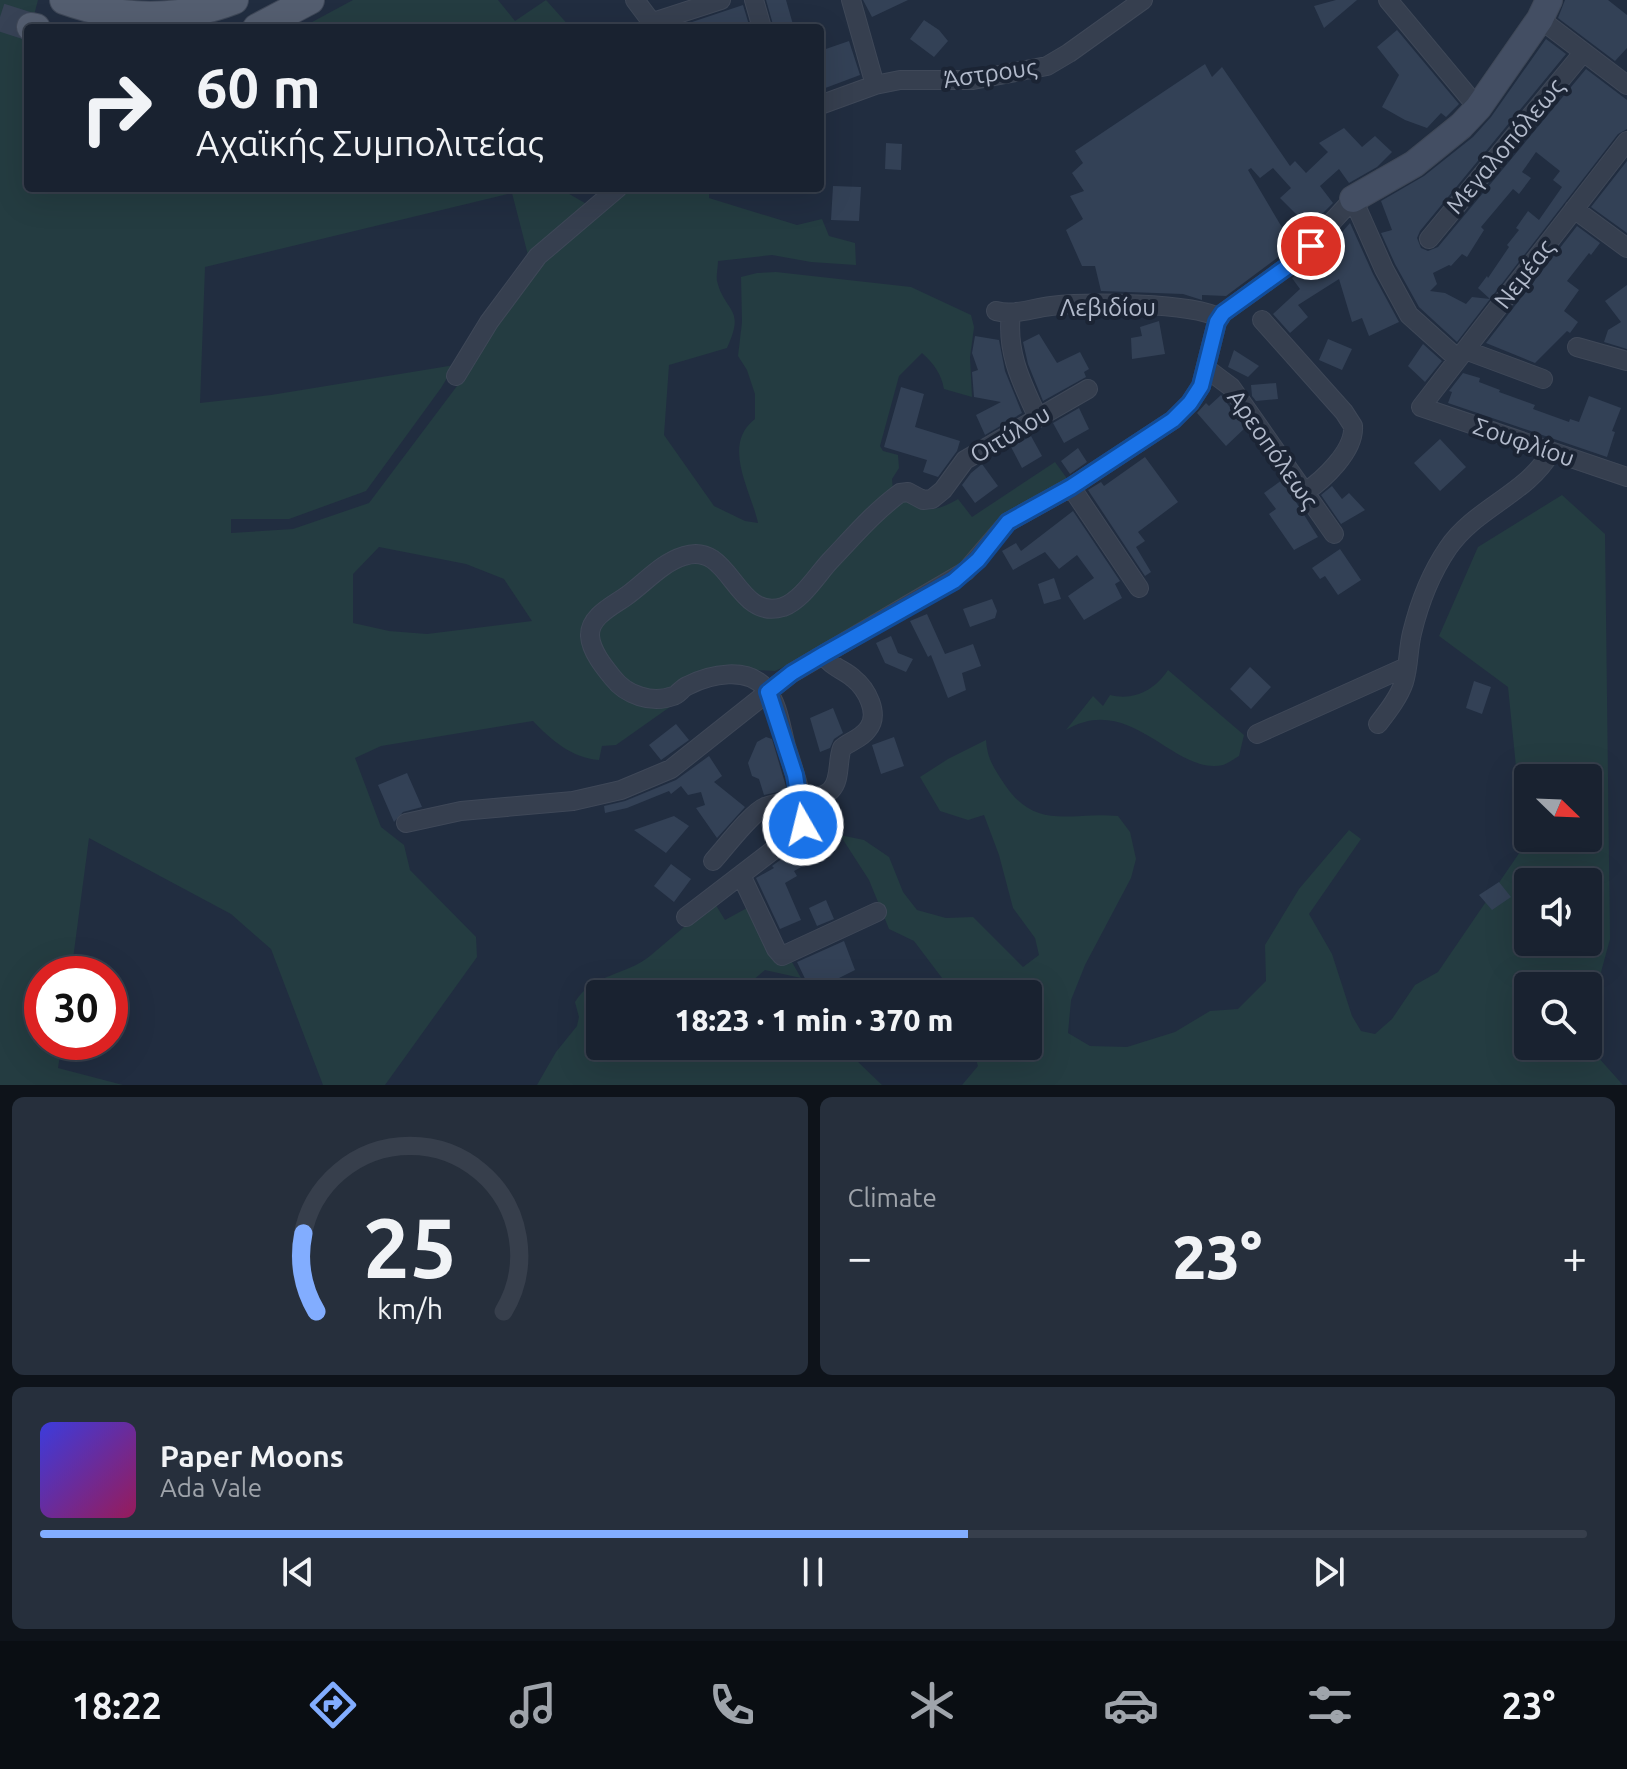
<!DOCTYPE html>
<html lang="en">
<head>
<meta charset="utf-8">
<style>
	:root { --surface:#192230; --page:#262f3c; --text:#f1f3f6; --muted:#9fa4ab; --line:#373f4c; --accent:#82adff }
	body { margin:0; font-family:Ubuntu,sans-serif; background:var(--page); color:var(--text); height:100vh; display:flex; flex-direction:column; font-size:30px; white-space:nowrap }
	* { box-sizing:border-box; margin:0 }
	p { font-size:26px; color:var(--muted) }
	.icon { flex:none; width:44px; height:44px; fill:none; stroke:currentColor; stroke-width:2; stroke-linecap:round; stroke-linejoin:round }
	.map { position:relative; height:1085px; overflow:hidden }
	.panel { display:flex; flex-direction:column; gap:12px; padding:12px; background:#0e131a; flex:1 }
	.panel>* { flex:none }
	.guide { position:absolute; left:24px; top:24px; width:800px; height:168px; border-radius:8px; box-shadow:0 8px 32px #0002,0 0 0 2px var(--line); background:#192230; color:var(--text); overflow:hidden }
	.needle { width:52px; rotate:113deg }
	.controls { position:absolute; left:1514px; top:764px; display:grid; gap:16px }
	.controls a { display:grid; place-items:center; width:88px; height:88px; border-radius:8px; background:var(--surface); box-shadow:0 8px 32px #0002,0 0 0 2px var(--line); font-size:40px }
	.speed { position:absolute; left:24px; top:956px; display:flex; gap:16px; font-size:40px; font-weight:700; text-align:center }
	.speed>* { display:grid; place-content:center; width:104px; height:104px; border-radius:50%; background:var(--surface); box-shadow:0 8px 32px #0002,0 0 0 2px var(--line); line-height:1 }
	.speed .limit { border:12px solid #d22; background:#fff; color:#111 }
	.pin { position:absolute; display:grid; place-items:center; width:68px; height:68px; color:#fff; margin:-34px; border:4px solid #fff; border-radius:50%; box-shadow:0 2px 8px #0007 }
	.me { position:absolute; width:88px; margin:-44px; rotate:352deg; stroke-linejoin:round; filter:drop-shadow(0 0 6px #0008) }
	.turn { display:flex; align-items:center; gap:28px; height:168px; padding:0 40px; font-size:36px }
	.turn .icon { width:104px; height:104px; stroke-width:2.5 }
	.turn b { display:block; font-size:56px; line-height:68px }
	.big { font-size:60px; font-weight:800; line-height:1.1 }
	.panel .widget { flex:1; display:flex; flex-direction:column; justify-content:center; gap:12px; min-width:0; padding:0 28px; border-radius:12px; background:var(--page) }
	.panel .dial { align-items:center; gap:0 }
	.dial svg { height:208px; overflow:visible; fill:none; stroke:var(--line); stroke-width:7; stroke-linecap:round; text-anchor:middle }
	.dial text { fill:var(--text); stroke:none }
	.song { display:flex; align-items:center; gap:24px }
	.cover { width:96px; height:96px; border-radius:12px; background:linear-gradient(135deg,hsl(240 70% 55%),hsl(330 70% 35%)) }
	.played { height:8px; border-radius:4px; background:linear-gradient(90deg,var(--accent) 60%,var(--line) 60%) }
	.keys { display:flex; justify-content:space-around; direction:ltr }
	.heat { display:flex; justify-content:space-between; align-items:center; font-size:44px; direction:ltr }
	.panel .tiles { flex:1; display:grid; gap:12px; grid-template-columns:1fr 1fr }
	.widget:last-child { grid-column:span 2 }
	.trip { position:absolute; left:586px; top:980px; width:456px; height:80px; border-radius:8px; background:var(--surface); box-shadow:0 8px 32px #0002,0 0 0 2px var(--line); font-weight:800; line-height:80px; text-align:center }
	.dock { display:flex; height:128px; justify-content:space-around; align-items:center; background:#0a0e13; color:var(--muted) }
	.dock .icon { width:56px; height:56px }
	.dock .selected { color:var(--accent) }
	.dock b { font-size:36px; color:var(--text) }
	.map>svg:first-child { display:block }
</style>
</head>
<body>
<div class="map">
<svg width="1627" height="1085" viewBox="0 0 1627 1085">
	<rect width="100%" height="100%" fill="#212d40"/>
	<!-- green -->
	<path fill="#243c41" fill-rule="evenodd" d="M0 0H38L24 54 28 56V188H559L590 206 529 259 512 193 205 267 200 403 271 395 455 365 441 388 366 491 289 519H231V533L293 529 369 503 457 386 469 359 526 274 625 188H709V198L797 225 822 219 829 236 855 243 856 265 811 262 772 255 718 261C718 267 716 276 717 281 725 313 746 307 727 348L669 365 664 435 714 506 745 521 758 523C751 490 721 445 755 419V394L747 370 738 356 742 322 741 277 757 273 776 272 911 287 971 315 974 327 970 357 972 397 944 389C941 373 934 364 922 353L899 376 880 446 883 451 898 455 899 468 892 479 893 490 822 560 773 613 903 497C920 515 938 511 958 499L972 517 1055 462 1071 484 967 564 798 660 775 671 735 669 677 682 684 697 616 745 602 746 599 760C572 758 551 740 533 721L381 746 355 758 381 827 404 845 410 870 476 937 477 957 385 1085H323L271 949 231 914 89 838 71 974H42V1042H62L58 1068 123 1085H0ZM379 547 466 564 504 579 532 621 427 634 389 631 353 623V574Z
		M353 0H498L515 21 546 0 571 28H301Z
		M1562 495 1605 534 1610 939 1588 1020V986H1528V1046H1588L1623 1085H962L978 1066 972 1046H1028V994H951L942 978 914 941 889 929 869 880 840 835 864 840 889 857 903 892 917 910 946 918 973 917 1023 967 1039 955 1035 938 1013 908 999 855 984 815 968 820 940 811 920 777 948 759 986 740C987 759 995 770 1005 785 1037 832 1071 811 1118 816L1130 832 1136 859 1131 878 1085 965 1071 1000 1068 1033 1090 1046 1127 1047 1175 1032 1210 1011 1238 1009 1266 981 1265 945 1299 889 1349 830 1361 839 1309 914 1332 954 1352 1016 1361 1031 1375 1034 1392 1019 1415 985 1438 972 1524 846 1508 687 1439 636 1478 547ZM1528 778H1588V838H1528ZM1528 882H1588V942H1528Z
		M1168 670 1244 735 1239 756C1234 759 1228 763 1223 765 1174 776 1131 691 1066 730L1093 696 1103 706 1110 695C1134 701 1155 690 1168 670Z
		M714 902 725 920 758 902 801 978 765 970 751 982 750 994H600V1046H827L856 1060 882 1085H537L556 1052 577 1026 579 1017 575 1002C592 974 627 975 650 956 672 938 692 919 714 902Z"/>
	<!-- building -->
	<path fill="#334156" d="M766 0H786L794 28H774Z
		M863 0H908L872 17Z
		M1336 0H1357L1324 28 1314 6Z
		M1565 0H1608L1627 15V48L1615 61 1558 18Z
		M743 5 750 28H680V26Z
		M924 20 939 30 948 41 934 57 910 39Z
		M1397 30 1459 104 1446 117 1441 113 1427 128 1405 120 1382 107 1399 75 1377 47Z
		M1546 39 1566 54 1420 231 1417 238 1421 248 1428 251 1438 247 1586 69 1627 100V129L1618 134 1490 299 1478 288 1487 276 1488 278 1509 247 1507 245 1519 230 1516 228 1528 211 1539 220 1562 187 1553 180 1560 171 1536 152 1522 172 1531 178 1519 194 1513 189 1481 227 1484 230 1467 257 1462 254 1451 266 1449 265 1433 273 1437 284 1430 291 1445 293 1466 304 1472 297 1490 299 1457 342 1419 307 1395 264 1381 233 1392 230 1381 201 1424 176 1473 137 1491 117Z
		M849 41 860 75 820 90V51Z
		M1205 64 1212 77 1222 67 1290 166 1295 161 1306 173 1328 152 1319 143 1344 128 1362 147 1375 136 1392 152 1377 167 1349 183 1339 169 1320 186 1333 203 1309 227 1280 198 1291 188 1273 168 1260 178 1251 168 1248 170 1293 246 1226 296 1202 295V300L1183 294 1101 291 1095 266H1082L1066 230 1083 219 1070 196 1084 191 1072 173 1083 163 1075 151Z
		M886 143 902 144 901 170 885 169Z
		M1627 161V233L1591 207Z
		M833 186 861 187 859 221 831 220Z
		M1350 223 1373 274 1399 322 1369 336 1362 318 1352 322 1339 279 1298 305 1308 317 1290 333 1273 314 1300 289 1292 278 1306 268 1308 271Z
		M1577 226 1600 243 1591 255 1589 253 1567 281 1579 290 1564 311 1578 322 1570 333 1567 331 1535 363 1486 343Z
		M1627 285V349L1604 342 1608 330 1621 322 1605 301Z
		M1159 321 1165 354 1132 359 1131 338 1142 336 1140 327Z
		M1039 334 1057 363 1080 352 1089 369 1084 372 1086 377 1043 401 1028 364 1023 342Z
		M975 336 999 340 1005 371 1022 413 985 435 976 415 1001 402 974 397 972 372 978 370 972 353Z
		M1328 339 1352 349 1342 370 1319 360Z
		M1423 344 1442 361 1425 382 1408 366Z
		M1234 350 1259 366 1248 377 1228 367Z
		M1463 373 1480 378 1479 382 1500 390 1499 392 1535 405 1533 409 1569 422 1570 419 1579 422 1589 396 1621 408 1612 431 1615 432 1607 457 1448 403 1452 392 1449 391Z
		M1276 383 1278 399 1256 401 1252 396 1251 385Z
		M901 387 924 394 915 427 960 441 957 451 938 477 923 472 927 460 884 447Z
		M1221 395 1245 428 1226 446 1197 413 1206 403 1209 406Z
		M1079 408 1089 429 1064 443 1053 423Z
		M1031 436 1042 456 1022 468 1011 447Z
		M1440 439 1466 467 1440 491 1414 463Z
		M1078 448 1087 462 1070 474 1061 461Z
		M1145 457 1178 502 1138 532 1145 541 1136 547 1151 572 1145 576 1088 490 1101 482 1104 486Z
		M982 464 998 486 975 503 962 485 971 473Z
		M1282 480 1318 537 1294 550 1269 514 1276 509 1264 493Z
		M1332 486 1342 499 1349 493 1365 510 1341 524 1321 495Z
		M1073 511 1120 581 1115 584 1122 598 1084 620 1068 596 1094 578 1077 555 1059 569 1045 552 1013 570 1002 551 1016 543 1021 551Z
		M1340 549 1361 580 1338 595 1325 576 1320 579 1312 568Z
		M1054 578 1061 599 1044 604 1038 584Z
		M992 599 997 611 995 618 970 627 963 609Z
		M927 614 945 654 973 644 981 666 962 673 966 690 948 698 931 655 928 657 910 621Z
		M891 636 898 653 913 659 906 672 885 663 876 643Z
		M1250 667 1271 687 1251 709 1230 689Z
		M1474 681 1491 687 1482 714 1466 708Z
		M833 708 843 733 834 739 830 748 820 752 810 718Z
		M676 724 689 740 661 760 649 745Z
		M766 737 772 739 787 790 764 795 759 779 752 776 748 763 757 742Z
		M894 737 904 766 881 774 872 745Z
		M709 756 722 776 714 782 745 807 717 838 696 808 705 805 701 792 688 795 681 786 671 794 669 791 627 808 605 813 604 806 625 801 676 780Z
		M407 773 422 807 403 812 394 822 378 785Z
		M674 816 689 826 666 853 634 830Z
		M816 834 827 853 794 871 797 876 785 883 801 920 780 929 756 878 774 868 772 866Z
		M671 864 691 879 674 902 654 886Z
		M1499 882 1511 897 1492 910 1479 895Z
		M826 900 834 919 817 926 809 908Z
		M844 941 855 970 825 985 823 980 809 987 797 962Z"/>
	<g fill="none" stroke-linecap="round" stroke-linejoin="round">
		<!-- primary-tunnel -->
		<path stroke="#374255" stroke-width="28" stroke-dasharray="28 14" stroke-linecap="butt" d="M0 17 31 27"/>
		<defs>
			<path id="street" d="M635 0 656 28
				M754 0 762 28
				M851 0 875 85
				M1388 0 1478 108
				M1540 19 1627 85
				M653 22 721 0
				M820 105 875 85 900 80H973L1047 66 1069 53 1143 0
				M1627 141 1421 407 1627 477
				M1574 209 1627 248
				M1429 239 1582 54
				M996 311C1014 316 1032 308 1051 306 1086 302 1191 302 1220 318
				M1011 313C1006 353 1022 383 1038 418
				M1262 320 1344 412 1353 426C1355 451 1323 480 1304 493
				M1577 347 1627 361
				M1465 350 1543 379
				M1207 369 1231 387 1334 534
				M456 376 489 322 538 256 618 188
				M1071 487 1139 588
				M1378 724C1388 711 1399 697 1404 682 1409 666 1408 649 1412 633 1419 604 1431 573 1448 548 1475 508 1527 494 1551 452
				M1257 734 1406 667
				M406 823 461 811 573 801 621 790 671 769 792 673 966 571 1008 522 1071 487 1173 420 1190 403 1201 386 1217 322 1223 313 1298 259 1353 199 1384 269 1409 315 1458 359
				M713 861C724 849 752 812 765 807 783 799 818 803 831 790 841 780 837 761 842 748 850 741 861 739 868 729 880 714 867 689 853 678 843 669 830 667 824 654
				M741 875 776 949 782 956 877 912
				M686 917 802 828C807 806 793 768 786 746 781 728 778 703 766 689 748 666 710 674 687 686 682 688 678 695 673 696 652 704 626 695 613 678 604 667 591 651 590 636 589 617 612 606 625 597 645 583 661 563 684 556 731 540 735 622 783 607 802 600 817 575 830 561 852 538 874 512 900 493L908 492 923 500 932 499 943 490 965 460 1088 389"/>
			<path id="secondary" d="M1353 199 1414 164 1461 126 1478 108 1540 19 1549 0"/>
			<path id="primary" d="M64 0C120 20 177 22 234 0
				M31 27 36 28
				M257 28 310 0"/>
		</defs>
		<!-- street casing -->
		<use href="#street" stroke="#3f4858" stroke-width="20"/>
		<!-- secondary casing -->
		<use href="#secondary" stroke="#3f4858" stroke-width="28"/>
		<!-- primary casing -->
		<use href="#primary" stroke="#3f4858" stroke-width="30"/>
		<!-- street -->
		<use href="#street" stroke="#363f4f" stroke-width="18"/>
		<!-- secondary -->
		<use href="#secondary" stroke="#434e63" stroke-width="26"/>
		<!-- primary -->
		<use href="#primary" stroke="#545e70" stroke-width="28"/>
	</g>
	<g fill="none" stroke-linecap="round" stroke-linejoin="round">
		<defs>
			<path id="route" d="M803 825 795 775 768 692 792 673 824 654 954 581 978 560 1008 522 1071 487 1173 420 1190 403 1201 386 1217 322 1223 313 1298 259 1311 246"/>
		</defs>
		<!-- route casing -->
		<use href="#route" stroke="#114b97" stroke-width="20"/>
		<!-- route -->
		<use href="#route" stroke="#1a73e8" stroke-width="14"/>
	</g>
	<g text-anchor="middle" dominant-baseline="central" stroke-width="8" stroke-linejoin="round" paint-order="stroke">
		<!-- street labels -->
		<g font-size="24" fill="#b2bacb" stroke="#1b2434">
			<text transform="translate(990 73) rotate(-8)">Άστρους</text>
			<text transform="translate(1505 146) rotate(-50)">Μεγαλοπόλεως</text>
			<text transform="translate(1524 274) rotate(-52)">Νεμέας</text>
			<text x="1108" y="307">Λεβιδίου</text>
			<text transform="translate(1010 434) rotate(-31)">Οιτύλου</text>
			<text transform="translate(1524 442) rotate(19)">Σουφλίου</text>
			<text transform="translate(1273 449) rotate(55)">Αρεοπόλεως</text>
		</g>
	</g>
</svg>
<div class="controls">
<a><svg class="needle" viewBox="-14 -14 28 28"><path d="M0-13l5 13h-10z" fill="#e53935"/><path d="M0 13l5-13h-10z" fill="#9fa4ab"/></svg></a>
<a><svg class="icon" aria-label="sound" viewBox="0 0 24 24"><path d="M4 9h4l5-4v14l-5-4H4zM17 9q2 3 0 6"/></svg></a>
<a><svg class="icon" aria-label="search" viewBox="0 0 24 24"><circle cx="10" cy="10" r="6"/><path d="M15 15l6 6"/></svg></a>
</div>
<div class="speed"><div class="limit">30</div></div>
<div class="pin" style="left:1311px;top:246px;background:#d93025"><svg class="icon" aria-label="arrive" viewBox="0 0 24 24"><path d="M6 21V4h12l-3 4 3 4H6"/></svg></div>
<svg class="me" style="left:803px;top:825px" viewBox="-20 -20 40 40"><circle r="17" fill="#1a73e8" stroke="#fff" stroke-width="3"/><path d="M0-11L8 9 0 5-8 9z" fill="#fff"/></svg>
<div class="trip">18:23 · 1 min · 370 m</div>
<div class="guide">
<div class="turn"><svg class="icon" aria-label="right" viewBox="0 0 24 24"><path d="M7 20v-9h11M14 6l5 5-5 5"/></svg><div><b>60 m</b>Αχαϊκής Συμπολιτείας</div></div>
</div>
</div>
<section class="panel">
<div class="tiles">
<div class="widget dial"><svg viewBox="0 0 100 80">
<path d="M14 69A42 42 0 1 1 86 69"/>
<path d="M14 69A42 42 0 0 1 9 39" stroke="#82adff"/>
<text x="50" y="56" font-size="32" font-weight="700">25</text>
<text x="50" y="72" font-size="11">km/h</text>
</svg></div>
<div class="widget"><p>Climate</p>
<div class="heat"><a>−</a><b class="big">23°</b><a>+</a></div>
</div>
<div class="widget">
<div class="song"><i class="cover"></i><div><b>Paper Moons</b><p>Ada Vale</p></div></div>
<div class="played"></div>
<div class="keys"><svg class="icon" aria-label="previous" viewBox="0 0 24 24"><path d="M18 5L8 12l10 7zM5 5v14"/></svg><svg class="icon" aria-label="pause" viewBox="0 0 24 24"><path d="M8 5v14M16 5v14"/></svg><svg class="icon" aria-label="next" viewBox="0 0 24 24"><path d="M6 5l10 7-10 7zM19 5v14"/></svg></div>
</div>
</div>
</section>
<nav class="dock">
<b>18:22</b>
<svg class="icon selected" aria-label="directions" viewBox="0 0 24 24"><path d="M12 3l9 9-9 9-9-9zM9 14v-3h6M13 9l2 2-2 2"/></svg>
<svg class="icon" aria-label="music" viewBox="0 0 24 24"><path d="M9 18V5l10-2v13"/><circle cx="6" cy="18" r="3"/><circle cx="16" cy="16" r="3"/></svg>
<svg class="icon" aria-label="phone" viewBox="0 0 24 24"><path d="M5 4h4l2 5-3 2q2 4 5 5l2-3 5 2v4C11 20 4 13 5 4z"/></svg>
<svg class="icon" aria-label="climate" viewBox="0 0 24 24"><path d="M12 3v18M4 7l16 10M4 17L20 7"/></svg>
<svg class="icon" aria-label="car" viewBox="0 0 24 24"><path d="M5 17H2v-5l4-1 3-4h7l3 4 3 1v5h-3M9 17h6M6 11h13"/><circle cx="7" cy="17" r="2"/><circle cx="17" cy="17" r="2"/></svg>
<svg class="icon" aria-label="filters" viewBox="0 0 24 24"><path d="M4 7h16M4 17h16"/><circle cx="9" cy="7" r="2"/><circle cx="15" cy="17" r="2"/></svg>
<b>23°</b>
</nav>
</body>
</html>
